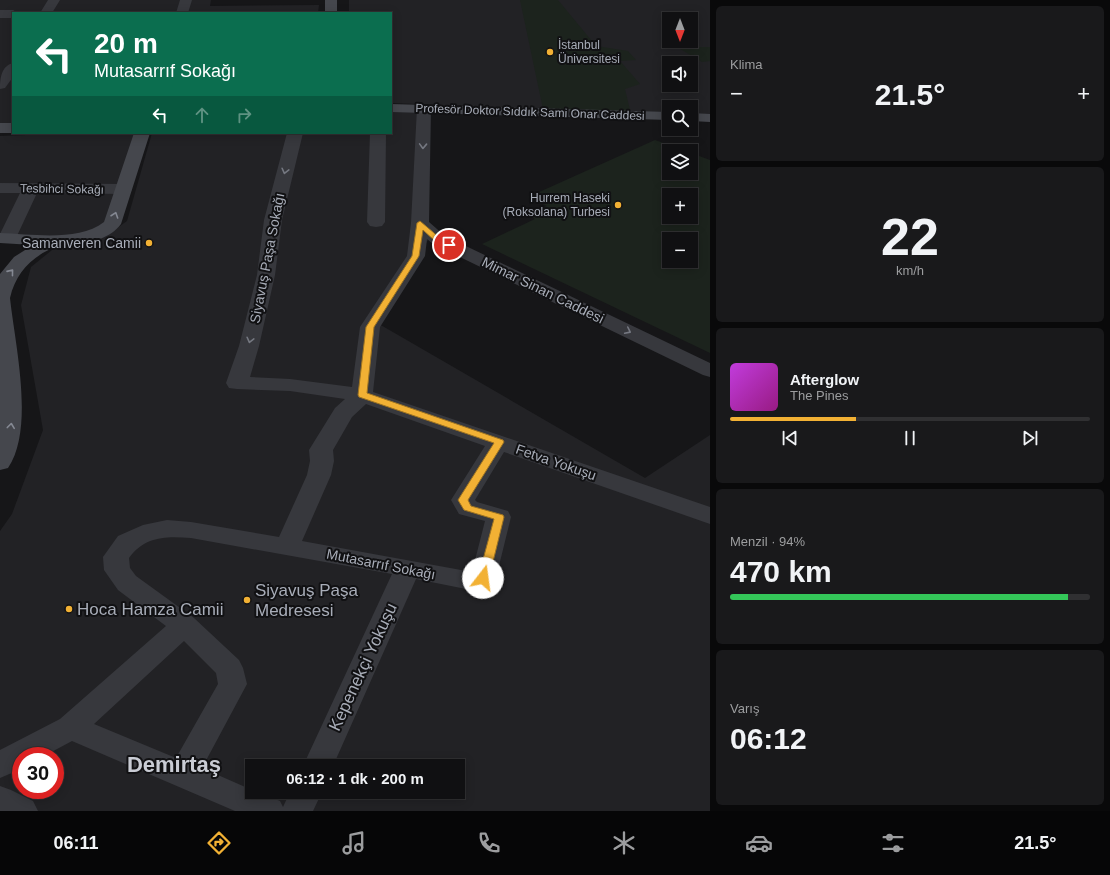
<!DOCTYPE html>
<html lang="tr">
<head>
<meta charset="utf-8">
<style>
	:root { --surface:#101012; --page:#19191b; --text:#f1f3f6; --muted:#9c9d9f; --line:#303032; --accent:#f2b134 }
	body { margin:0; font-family:Arial,sans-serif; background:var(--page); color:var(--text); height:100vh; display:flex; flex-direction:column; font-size:15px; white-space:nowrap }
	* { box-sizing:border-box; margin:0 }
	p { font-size:13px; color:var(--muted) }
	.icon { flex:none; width:22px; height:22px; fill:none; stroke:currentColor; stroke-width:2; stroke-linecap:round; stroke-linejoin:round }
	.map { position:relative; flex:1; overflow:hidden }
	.sheet { display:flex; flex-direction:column; gap:6px; padding:6px; background:#09090a; width:400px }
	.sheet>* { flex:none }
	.hud { position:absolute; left:12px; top:12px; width:380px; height:122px; border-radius:0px; box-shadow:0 2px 10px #0003,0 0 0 1px var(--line); background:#0b6e4f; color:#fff; overflow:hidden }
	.needle { width:26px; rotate:180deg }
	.controls { position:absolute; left:662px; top:12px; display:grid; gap:8px }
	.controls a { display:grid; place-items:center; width:36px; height:36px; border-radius:0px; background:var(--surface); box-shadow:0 2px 10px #0003,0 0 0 1px var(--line); font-size:20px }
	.speed { position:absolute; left:12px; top:747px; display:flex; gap:8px; font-size:20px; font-weight:700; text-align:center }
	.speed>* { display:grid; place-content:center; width:52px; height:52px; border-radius:50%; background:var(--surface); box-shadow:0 2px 10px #0003,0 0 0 1px var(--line); line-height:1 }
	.speed .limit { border:6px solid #d22; background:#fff; color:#111 }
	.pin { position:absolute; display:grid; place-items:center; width:34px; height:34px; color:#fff; margin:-17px; border:2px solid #fff; border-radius:50%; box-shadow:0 1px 4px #0007 }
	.me { position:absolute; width:44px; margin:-22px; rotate:15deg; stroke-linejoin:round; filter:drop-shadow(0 0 3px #0008) }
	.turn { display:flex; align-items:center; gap:14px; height:84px; padding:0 16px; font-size:18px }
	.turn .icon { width:52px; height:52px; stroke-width:2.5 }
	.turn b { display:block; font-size:28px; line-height:34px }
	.lanes { display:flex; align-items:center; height:38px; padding:0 16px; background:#0003; justify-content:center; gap:20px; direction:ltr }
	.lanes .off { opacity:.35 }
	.big { font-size:30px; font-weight:600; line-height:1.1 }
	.sheet .tile { flex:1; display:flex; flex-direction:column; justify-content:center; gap:6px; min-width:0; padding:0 14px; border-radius:6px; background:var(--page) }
	.sheet .dial { align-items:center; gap:0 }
	.dial b { font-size:52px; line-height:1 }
	.song { display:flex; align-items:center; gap:12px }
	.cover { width:48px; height:48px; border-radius:6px; background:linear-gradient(135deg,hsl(290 70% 55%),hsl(310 70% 35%)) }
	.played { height:4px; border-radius:2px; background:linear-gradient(90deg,var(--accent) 35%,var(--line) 35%) }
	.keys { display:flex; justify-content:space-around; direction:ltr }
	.heat { display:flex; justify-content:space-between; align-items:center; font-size:22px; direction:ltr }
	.charge { height:6px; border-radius:3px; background:linear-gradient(90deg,#34c759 94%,var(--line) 0) }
	.trip { position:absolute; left:245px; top:759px; width:220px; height:40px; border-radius:0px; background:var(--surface); box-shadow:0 2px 10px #0003,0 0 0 1px var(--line); font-weight:600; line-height:40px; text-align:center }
	.dock { display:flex; height:64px; justify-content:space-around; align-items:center; background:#060607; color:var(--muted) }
	.dock .icon { width:28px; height:28px }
	.dock .active { color:var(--accent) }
	.dock b { font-size:18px; color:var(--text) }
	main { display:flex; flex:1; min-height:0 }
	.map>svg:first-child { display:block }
</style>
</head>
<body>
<main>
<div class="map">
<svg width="710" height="811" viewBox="0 0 710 811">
	<rect width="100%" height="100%" fill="#161618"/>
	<!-- built -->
	<path fill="#222225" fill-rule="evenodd" d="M0 0H211L210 6 319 5 318 13H13V123H0Z
		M349 0H710V115L691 114V107H669V114L391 103V13H349ZM669 19H691V41H669ZM669 63H691V85H669Z
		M429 109 428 240 379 324 645 478 710 435V811H0V531L12 514 43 430 21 305 31 267 52 250 106 236 127 221 152 133H391V111ZM21 756H55V790H21ZM252 766H458V792H252Z
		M76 133H137L103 228 94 233 0 243V136Z"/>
	<!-- green -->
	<path fill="#1c231d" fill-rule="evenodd" d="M520 0H558L596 46 628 51 636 60 620 61 640 84 625 89 630 110 622 112 543 109Z
		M677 47H710V61L702 62Z
		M655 140 686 151H669V173H691V153L710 160V353L482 244 535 219 527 214 547 206 528 197ZM669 195H691V217H669ZM669 239H691V261H669Z"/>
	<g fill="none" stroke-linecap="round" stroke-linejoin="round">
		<!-- street -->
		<path fill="#37383d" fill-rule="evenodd" d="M48 0H60L52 13H40Z
			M180 0H192L188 13H176Z
			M0 10H13L18 13H13V18H0Z
			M13 63V77L5 88 0 89C0 79 1 66 13 63Z
			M424 104 429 105 431 108 429 222 445 236 710 363V377L703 375 433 244 427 239 425 256 380 327 373 392 710 507V524L504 452 475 500 477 502 508 511 511 517 496 578 492 585 471 590 416 579 333 766H303L392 574 191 538C166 536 145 536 129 558L130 568 136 576 194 618 239 660 243 668 247 684 202 768 252 790V792H258L280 801 283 807 290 792H322L313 811H235L72 741 44 756H21V769L0 778V750L60 719 166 626 118 590 104 570 103 557 118 536 143 525 167 520 191 522 279 537 307 475 310 461 309 450 335 408 345 399 290 391 237 389 229 388 226 383 239 346 257 275 264 220 287 133H303L282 220 275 275 259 346 250 377 290 379 352 387 360 327 407 256 411 223 417 108 419 105ZM366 404 485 446 451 500 459 514 485 521 472 572 302 541 331 475 334 461 333 450 352 417ZM184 641 216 673 218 684 176 758 94 724Z
			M370 133H386L385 222 382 226 376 227 370 226 367 222Z
			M0 183 124 184 130 185 132 189 130 193 124 194 37 193 16 238 13 242 7 243 1 242 0 234 20 193H0Z
			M0 786 11 790 33 801 38 811H0Z"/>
		<!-- secondary -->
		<path fill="#45474d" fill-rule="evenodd" d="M325 0H337V13H325Z
			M391 104 669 112V120L391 112Z
			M691 113 710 114V122L691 121Z
			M0 123H13V133H0Z
			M134 133H150L121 224C111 238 90 243 74 244 69 245 63 244 58 246 33 255 16 272 10 298 15 345 35 428 8 468L0 470V274L14 257 33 245 0 243V233C32 234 78 242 104 222Z"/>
	</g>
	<!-- one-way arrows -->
	<defs><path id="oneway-chevron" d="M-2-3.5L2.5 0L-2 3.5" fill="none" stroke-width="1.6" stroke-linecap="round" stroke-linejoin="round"/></defs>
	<g stroke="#757881">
		<use href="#oneway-chevron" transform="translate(423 146) rotate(92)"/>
		<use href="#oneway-chevron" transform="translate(285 171) rotate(104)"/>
		<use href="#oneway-chevron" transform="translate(628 331) rotate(26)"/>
		<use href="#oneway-chevron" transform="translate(250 340) rotate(104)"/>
	</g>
	<g stroke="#858993">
		<use href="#oneway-chevron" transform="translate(115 215) rotate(-71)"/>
		<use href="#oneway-chevron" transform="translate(11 272) rotate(-51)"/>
		<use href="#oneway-chevron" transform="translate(11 426) rotate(-83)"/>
	</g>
	<!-- route -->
	<path fill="#f2b134" stroke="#9d7322" d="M420 221 441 239 453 245 449 247 436 242 423 230 419 256 374 327 367 393 503 440 504 442 468 500 471 506 503 515 504 517 489 578 487 581H479L478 578 494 519 464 510 458 500 494 443 359 397 358 395 366 327 412 256 417 223Z"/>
	<!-- markers -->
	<g fill="#f2b134" stroke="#111113" stroke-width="1.5">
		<circle cx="550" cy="52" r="4"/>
		<circle cx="618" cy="205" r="4"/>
		<circle cx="149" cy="243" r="4"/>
		<circle cx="247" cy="600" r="4"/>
		<circle cx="69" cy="609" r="4"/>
	</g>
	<g text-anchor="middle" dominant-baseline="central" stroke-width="4" stroke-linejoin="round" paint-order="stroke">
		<!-- far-poi labels -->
		<g font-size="12" fill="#a8adb8" stroke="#111113" text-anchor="start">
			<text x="558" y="45">İstanbul<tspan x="558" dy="14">Üniversitesi</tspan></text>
			<text x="610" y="198" text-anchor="end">Hurrem Haseki<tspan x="610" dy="14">(Roksolana) Turbesi</tspan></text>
		</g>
		<!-- far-street labels -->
		<g font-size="12" fill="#a8adb8" stroke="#111113">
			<text transform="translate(530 112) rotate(2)">Profesör Doktor Sıddık Sami Onar Caddesi</text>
			<text transform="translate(62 189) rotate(1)">Tesbihci Sokağı</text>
		</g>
		<!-- poi labels -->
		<g font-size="14" fill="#a8adb8" stroke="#111113" text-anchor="end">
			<text x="141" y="243">Samanveren Camii</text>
		</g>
		<!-- street labels -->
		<g font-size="14" fill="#a8adb8" stroke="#111113">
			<text transform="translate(267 258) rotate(-79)">Siyavuş Paşa Sokağı</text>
			<text transform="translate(543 290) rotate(26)">Mimar Sinan Caddesi</text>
			<text transform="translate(556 462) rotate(19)">Fetva Yokuşu</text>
			<text transform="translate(381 564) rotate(11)">Mutasarrıf Sokağı</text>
		</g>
		<!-- near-poi labels -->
		<g font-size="17" fill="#a8adb8" stroke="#111113" text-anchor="start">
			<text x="255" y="590">Siyavuş Paşa<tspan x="255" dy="20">Medresesi</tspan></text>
			<text x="77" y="609">Hoca Hamza Camii</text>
		</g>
		<!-- near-street labels -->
		<g font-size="17" fill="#a8adb8" stroke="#111113">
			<text transform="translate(363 667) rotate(-65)">Kepenekçi Yokuşu</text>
		</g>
		<!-- near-district labels -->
		<g font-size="22" font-weight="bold" fill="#c9ccd4" stroke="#111113">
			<text x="174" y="764">Demirtaş</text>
		</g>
	</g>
</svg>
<div class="controls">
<a><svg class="needle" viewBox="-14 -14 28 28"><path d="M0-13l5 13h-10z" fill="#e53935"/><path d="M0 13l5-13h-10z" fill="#9c9d9f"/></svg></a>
<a><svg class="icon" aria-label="sound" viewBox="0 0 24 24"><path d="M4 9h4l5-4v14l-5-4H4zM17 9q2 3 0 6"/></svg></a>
<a><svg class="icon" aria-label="search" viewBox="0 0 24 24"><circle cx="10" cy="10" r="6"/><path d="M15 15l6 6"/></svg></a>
<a><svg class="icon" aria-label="layers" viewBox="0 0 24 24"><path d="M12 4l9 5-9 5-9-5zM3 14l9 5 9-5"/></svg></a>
<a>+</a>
<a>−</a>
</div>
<div class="speed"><div class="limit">30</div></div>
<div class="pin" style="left:449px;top:245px;background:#d93025"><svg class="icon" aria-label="arrive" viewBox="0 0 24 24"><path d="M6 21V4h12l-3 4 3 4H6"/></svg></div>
<svg class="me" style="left:483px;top:578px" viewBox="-20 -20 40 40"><circle r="19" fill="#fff"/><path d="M0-13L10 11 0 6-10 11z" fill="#f2b134"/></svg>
<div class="trip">06:12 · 1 dk · 200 m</div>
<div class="hud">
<div class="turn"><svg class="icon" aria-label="left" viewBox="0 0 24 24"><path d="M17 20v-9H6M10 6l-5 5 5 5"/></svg><div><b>20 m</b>Mutasarrıf Sokağı</div></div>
<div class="lanes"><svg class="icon" aria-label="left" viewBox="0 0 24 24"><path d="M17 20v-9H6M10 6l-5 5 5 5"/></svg><svg class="icon off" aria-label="ahead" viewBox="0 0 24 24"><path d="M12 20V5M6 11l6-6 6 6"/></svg><svg class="icon off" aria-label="right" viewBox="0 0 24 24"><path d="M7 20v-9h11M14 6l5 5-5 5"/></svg></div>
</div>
</div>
<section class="sheet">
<div class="tile"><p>Klima</p>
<div class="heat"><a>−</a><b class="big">21.5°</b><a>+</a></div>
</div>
<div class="tile dial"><b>22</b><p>km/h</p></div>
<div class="tile">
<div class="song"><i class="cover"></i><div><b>Afterglow</b><p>The Pines</p></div></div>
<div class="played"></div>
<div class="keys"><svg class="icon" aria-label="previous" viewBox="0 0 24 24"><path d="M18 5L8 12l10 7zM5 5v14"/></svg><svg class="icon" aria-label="pause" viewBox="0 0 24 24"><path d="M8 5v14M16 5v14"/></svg><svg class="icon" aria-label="next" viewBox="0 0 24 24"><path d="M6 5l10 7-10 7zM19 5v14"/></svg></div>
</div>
<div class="tile"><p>Menzil · 94%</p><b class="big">470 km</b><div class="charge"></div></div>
<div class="tile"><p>Varış</p><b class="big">06:12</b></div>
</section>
</main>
<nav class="dock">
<b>06:11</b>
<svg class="icon active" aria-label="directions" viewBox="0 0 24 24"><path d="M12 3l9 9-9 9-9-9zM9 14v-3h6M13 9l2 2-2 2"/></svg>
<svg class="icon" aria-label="music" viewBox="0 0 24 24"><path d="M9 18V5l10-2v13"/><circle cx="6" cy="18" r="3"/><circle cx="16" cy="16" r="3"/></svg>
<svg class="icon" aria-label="phone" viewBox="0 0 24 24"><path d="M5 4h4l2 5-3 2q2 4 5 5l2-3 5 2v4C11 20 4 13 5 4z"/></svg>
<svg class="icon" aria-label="climate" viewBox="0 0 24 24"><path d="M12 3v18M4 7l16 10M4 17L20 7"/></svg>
<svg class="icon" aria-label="car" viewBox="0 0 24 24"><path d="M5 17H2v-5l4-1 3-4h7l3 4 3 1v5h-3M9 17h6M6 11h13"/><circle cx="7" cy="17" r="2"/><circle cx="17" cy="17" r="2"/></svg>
<svg class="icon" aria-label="filters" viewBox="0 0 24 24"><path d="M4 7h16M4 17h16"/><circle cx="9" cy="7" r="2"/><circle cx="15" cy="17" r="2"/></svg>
<b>21.5°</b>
</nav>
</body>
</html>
